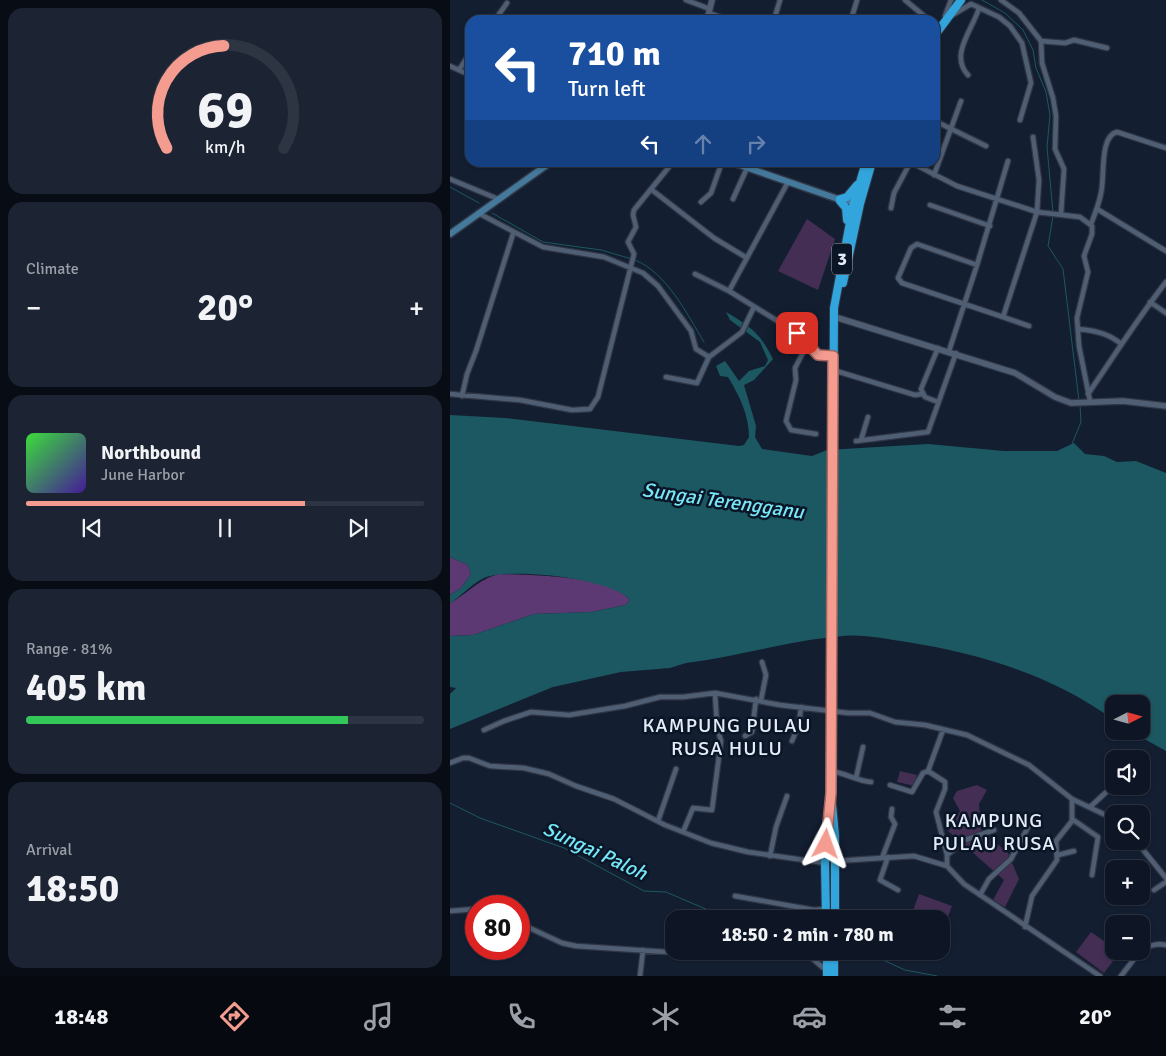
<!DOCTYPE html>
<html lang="en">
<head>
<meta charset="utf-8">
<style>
	:root { --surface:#0e1625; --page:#1c2332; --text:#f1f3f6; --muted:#9b9fa7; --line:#2e3542; --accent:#f59c91 }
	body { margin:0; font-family:Signika,sans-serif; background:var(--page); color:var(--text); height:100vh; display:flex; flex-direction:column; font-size:19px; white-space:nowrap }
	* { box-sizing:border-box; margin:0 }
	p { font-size:16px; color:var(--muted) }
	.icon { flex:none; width:28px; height:28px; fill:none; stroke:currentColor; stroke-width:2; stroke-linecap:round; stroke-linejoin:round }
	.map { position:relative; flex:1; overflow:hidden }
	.panel { display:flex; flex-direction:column; gap:8px; padding:8px; background:#080c14; width:450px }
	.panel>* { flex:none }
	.banner { position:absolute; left:15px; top:15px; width:475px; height:152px; border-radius:15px; box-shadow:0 1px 4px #0004,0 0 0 1px var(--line); background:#1a4fa0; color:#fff; overflow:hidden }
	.needle { width:32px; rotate:84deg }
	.tools { position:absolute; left:655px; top:695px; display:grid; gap:10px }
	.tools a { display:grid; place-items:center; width:45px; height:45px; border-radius:10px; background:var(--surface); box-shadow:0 1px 4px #0004,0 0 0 1px var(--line); font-size:25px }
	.speed { position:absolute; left:15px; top:895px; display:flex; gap:10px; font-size:25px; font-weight:700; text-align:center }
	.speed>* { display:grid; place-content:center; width:65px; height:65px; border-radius:50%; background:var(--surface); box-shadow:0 1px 4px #0004,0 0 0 1px var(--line); line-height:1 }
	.speed .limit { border:8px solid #d22; background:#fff; color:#111 }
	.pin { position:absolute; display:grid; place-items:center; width:42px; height:42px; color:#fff; margin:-21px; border-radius:10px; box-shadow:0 2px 8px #0006 }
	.me { position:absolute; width:55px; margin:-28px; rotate:4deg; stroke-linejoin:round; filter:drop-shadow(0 0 4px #0008) }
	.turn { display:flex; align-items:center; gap:18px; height:105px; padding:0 20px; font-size:22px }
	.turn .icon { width:65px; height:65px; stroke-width:2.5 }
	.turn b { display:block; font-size:35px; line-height:42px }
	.lanes { display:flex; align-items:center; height:48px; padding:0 20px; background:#0003; justify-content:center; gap:25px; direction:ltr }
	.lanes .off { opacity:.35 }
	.big { font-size:38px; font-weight:800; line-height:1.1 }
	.panel .widget { flex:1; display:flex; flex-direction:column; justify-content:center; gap:8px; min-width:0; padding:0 18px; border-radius:15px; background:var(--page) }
	.panel .dial { align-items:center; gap:0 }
	.dial svg { height:130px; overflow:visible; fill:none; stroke:var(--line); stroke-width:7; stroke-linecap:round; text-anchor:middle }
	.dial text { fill:var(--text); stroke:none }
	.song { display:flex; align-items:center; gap:15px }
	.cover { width:60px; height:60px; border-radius:8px; background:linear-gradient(135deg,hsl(120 70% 55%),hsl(260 70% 35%)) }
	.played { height:5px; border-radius:2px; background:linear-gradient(90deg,var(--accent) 70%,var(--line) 70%) }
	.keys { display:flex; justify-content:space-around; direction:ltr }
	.heat { display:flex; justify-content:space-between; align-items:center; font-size:28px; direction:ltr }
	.charge { height:8px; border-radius:4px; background:linear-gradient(90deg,#34c759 81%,var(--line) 0) }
	.trip { position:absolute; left:215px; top:910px; width:285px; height:50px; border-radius:15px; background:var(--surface); box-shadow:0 1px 4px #0004,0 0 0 1px var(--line); font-weight:800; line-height:50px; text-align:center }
	.menu { display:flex; height:80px; justify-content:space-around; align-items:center; background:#06090f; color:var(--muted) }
	.menu .icon { width:35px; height:35px }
	.menu .current { color:var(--accent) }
	.menu b { font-size:22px; color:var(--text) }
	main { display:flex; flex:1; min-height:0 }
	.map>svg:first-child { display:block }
</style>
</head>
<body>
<main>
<section class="panel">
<div class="widget dial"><svg viewBox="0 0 100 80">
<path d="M14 69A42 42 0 1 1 86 69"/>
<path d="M14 69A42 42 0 0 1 49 6" stroke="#f59c91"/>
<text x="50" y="56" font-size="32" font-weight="700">69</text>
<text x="50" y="72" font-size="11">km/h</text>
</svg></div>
<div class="widget"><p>Climate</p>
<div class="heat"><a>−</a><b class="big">20°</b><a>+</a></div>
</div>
<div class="widget">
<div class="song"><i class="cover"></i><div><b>Northbound</b><p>June Harbor</p></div></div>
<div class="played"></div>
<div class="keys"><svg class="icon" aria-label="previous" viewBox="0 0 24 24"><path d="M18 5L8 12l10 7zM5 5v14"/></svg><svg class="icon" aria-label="pause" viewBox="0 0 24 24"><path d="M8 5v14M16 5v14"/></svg><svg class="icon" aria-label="next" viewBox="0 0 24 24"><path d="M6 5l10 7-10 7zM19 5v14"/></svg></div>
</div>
<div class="widget"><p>Range · 81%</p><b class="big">405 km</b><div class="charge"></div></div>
<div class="widget"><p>Arrival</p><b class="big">18:50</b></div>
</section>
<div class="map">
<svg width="716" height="976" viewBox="0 0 716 976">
	<rect width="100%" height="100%" fill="#131e31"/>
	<!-- green -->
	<path fill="#452e54" d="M357 219 385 239 368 290 328 271Z
		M450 771 467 775 465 786 447 782Z
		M527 785 537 790 529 804 531 830 558 853 569 879 555 907 543 900 554 880 498 831 510 811 503 798 507 791Z
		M469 894 502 906 491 935V919H460Z
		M641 932 664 948V951L669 953 654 973 626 952Z"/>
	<!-- forest -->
	<path fill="#5d3974" d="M0 557 18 565 21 574 11 588 0 595Z
		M49 574C79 575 159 575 180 600L176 605 141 612 84 614 23 635 0 636V603C19 593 27 580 49 574Z"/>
	<!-- water -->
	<path fill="#1c5861" d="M276 312C300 326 310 333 323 359L304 380 294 385 306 426 305 437 312 449 362 456 377 450 478 444 554 451H607L624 443 635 454 654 456 667 462 686 461 716 473V751L680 731H691V704H664V720C602 675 531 654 457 642 436 639 414 634 393 636 340 640 288 657 236 663L220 668 171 672 103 687 0 729V694L6 688 0 687V636L23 635 84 614 141 612 176 605 180 600C162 578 59 567 34 578 21 584 12 596 0 603V595L11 588 21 574 18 565 0 557V415L55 418 289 446 294 445 299 437C299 415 289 395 278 377L270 376 266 366 275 361 289 381 299 371 315 366 318 360 310 342 280 320Z"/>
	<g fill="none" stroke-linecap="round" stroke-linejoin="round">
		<!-- stream -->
		<path stroke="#1c5861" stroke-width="1" d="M532 0 555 13 573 30 583 50 586 68 596 92 600 115 597 147 603 212
			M0 187 29 203
			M42 213 93 242 151 250 182 259
			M603 216 598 246 613 269 629 401
			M185 260C217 273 237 314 254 342
			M622 444 631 422 630 405
			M0 803 30 818 114 848 194 891 216 892 279 919
			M413 951 455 970 487 976"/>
		<defs>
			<path id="minor" d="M236 0 260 9
				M455 0 479 20
				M551 0 569 13 591 41 592 63 603 98 606 116 605 149 614 169 611 214
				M259 13 279 20
				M499 17 521 4 549 17 560 26 572 43 581 83 570 120
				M497 19 495 16 501 0
				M45 20 57 3
				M206 20 207 19
				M324 20 330 0
				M401 20 407 0
				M591 41 615 43 624 40 657 48
				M0 66 20 75
				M9 70 20 53
				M518 75C499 55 523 29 529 8
				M485 121 536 146
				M583 137 589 180 587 212 630 217 642 226V234L634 256 638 272 627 318 629 346 640 401
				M460 162 507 186 587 212 553 317 452 283 448 278 461 248 467 244 527 265
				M484 175 511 101
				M0 179 48 199
				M202 190 264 238 297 258
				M283 199 297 168
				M251 202 261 193 272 162
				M480 205 540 226
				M441 208 444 193 460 163
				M647 209 716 251
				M28 213 93 247 154 257 193 273 208 286 241 331 246 349 259 357
				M641 224C645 214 649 204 651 193 655 178 649 136 667 132L716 148
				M245 274 279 291 347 333 368 355 383 356
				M279 291 338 182
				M700 302 716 313
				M553 317 579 326
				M628 329C642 330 660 334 671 344
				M357 345 345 368 346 380 336 421 341 430 366 434
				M488 348 471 389 475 397 488 402
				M499 351 527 265 558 161
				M383 370 465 395 472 394
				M216 377 247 383 259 357 292 332 304 307
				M0 394 70 400 122 410 140 409 148 397 184 254 178 242 186 227 183 215 184 210 223 162
				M638 394C664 356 688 318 716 282
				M12 396 17 374 26 351 63 234
				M411 440 418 417
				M406 441 478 432 506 353
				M311 700 316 675 312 662
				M34 730 54 721 81 712 119 715 175 706 210 697H233L265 693 330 705 398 713H420L445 722 475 725 517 735 579 765 622 799 664 819
				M493 730 478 771 495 782V789L486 812 497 855V866
				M295 736 302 732 306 699
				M342 741 349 724 351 707
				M0 763 13 758H19L40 766 74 768 99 774 126 786 164 799 215 825 261 843 298 852 375 863
				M381 771C395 773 408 781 421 782
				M406 778 413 747
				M440 785 462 792 473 773 478 771
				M640 807 664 785
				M622 819 648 837 642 875
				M208 821 226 769
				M233 832 243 808 262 810 271 741 267 726 265 693
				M686 841 716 878
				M497 855 515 840 544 830
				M608 855 624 851
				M320 856 326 827 337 796
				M438 857 430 880 448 890
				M432 858 445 824 441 817 442 809
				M385 861 464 856 497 866 514 884 650 976
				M704 890 716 882
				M530 895 539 879 561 859 584 816
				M285 896 364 910 376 909
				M0 911 26 909
				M69 923 112 943 126 946 217 952 357 954 376 970
				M575 927 582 896 607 860 606 841 622 821V799
				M190 976 193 950
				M671 976C683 961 694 940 716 945"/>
			<path id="tertiary" d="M257 20 262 0
				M385 317 565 373 605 397 621 403 673 401 716 406"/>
			<path id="secondary" d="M281 162 388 199 408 203
				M0 234 101 162"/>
			<path id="trunk" d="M485 35 511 0
				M390 199 397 197 407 185
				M390 201 396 208 397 220
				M393 283 410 204 422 162
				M376 919 375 863 379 808
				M385 919V836L381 793 384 308 403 206 416 162
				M377 951V976
				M384 976V951"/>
		</defs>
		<!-- minor casing -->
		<use href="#minor" stroke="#2f3645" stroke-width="7"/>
		<!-- tertiary casing -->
		<use href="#tertiary" stroke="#2f3645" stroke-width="8"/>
		<!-- secondary casing -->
		<use href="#secondary" stroke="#2f3645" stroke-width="9"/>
		<!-- trunk casing -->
		<use href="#trunk" stroke="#2f3645" stroke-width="10"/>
		<!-- minor -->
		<use href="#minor" stroke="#505e74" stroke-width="4.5"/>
		<!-- tertiary -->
		<use href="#tertiary" stroke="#505e74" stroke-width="5.5"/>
		<!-- secondary -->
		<use href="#secondary" stroke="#44799b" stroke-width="6"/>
		<!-- trunk -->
		<use href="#trunk" stroke="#31a5dc" stroke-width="8"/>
	</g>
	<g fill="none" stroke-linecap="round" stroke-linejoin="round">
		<defs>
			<path id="route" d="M347 333 368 355 383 356 381 793 376 844"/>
		</defs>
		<!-- route casing -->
		<use href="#route" stroke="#9f655e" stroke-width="12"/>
		<!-- route -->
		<use href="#route" stroke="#f59c91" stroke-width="9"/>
	</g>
	<g text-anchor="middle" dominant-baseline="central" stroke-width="5" stroke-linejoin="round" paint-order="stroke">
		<!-- shield labels -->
		<rect fill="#0a1526" stroke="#a3acba" stroke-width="1" x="382" y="243.5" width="20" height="31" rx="4"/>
		<g font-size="18" font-weight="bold" fill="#e4ecf9">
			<text x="392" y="259">3</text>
		</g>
		<!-- water labels -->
		<g font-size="20" font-style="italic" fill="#77e8f9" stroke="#0a1526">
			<text transform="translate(273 501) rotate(8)">Sungai Terengganu</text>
			<text transform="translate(145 851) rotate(25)">Sungai Paloh</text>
		</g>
		<!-- neighbourhood labels -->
		<g font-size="20" letter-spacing="1" fill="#e4ecf9" stroke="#0a1526">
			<text x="277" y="725">KAMPUNG PULAU<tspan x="277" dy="23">RUSA HULU</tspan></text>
			<text x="544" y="820">KAMPUNG<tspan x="544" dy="23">PULAU RUSA</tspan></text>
		</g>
	</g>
</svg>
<div class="tools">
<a><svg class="needle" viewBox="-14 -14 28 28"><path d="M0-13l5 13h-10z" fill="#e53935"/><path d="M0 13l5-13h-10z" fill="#9b9fa7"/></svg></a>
<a><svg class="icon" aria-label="sound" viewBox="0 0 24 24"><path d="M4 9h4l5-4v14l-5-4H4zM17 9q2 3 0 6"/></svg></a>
<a><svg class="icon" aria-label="search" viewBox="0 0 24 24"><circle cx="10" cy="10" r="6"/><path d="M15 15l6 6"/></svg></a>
<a>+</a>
<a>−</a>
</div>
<div class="speed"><div class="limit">80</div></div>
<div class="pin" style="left:347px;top:333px;background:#d93025"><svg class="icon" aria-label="arrive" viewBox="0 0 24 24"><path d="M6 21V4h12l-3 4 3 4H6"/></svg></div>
<svg class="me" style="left:376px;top:844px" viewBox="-20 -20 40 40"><path d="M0-17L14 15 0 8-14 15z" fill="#f59c91" stroke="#fff" stroke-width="4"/></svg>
<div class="trip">18:50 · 2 min · 780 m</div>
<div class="banner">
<div class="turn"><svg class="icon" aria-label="left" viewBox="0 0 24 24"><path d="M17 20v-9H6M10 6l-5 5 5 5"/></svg><div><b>710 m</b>Turn left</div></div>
<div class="lanes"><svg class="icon" aria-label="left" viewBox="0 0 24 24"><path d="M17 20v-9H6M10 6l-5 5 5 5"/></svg><svg class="icon off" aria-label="ahead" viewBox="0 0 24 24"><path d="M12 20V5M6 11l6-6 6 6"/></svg><svg class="icon off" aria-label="right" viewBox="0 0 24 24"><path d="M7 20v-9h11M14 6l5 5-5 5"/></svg></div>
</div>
</div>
</main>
<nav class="menu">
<b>18:48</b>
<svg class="icon current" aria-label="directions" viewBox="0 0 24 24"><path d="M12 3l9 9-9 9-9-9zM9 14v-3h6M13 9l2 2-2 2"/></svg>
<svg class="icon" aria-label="music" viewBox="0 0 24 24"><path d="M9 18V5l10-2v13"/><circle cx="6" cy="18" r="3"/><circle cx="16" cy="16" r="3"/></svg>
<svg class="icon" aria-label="phone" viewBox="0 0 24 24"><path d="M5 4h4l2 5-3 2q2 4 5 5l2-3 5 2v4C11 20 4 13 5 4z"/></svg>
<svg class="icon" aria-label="climate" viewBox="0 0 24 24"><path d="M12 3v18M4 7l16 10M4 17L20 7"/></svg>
<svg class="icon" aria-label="car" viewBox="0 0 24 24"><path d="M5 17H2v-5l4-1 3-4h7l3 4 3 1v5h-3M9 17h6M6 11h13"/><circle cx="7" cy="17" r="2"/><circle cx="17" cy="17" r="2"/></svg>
<svg class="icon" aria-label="filters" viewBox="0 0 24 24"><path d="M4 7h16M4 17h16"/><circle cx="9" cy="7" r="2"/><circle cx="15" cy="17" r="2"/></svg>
<b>20°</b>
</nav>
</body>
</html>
